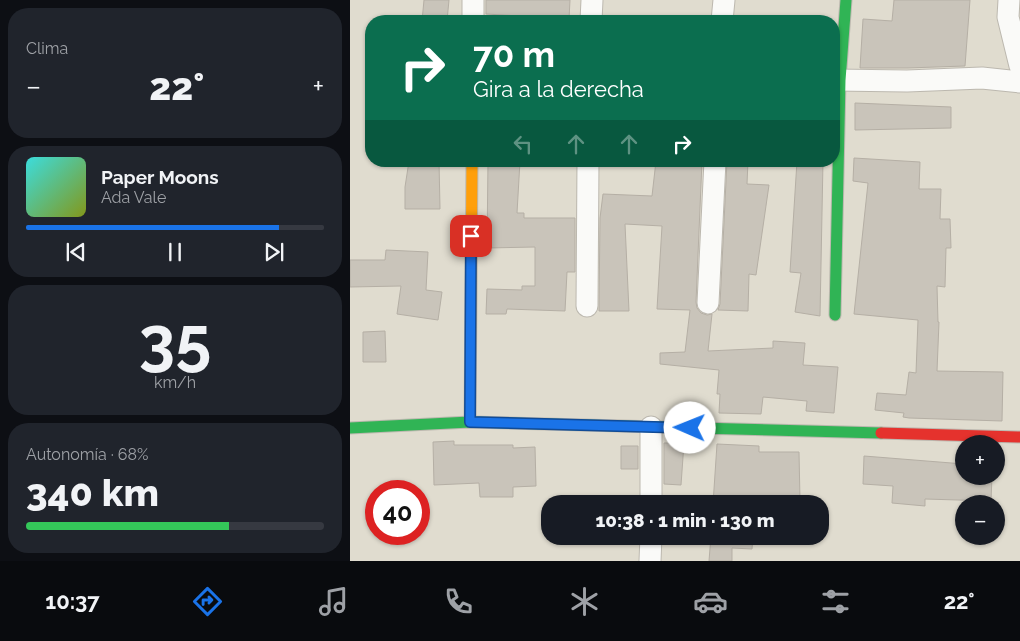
<!DOCTYPE html>
<html lang="es">
<head>
<meta charset="utf-8">
<style>
	:root { --surface:#171b24; --page:#20242c; --text:#f1f3f6; --muted:#9ea1a6; --line:#363941; --accent:#1a73e8 }
	body { margin:0; font-family:Raleway,sans-serif; background:var(--page); color:var(--text); height:100vh; display:flex; flex-direction:column; font-size:19px; white-space:nowrap }
	* { box-sizing:border-box; margin:0 }
	p { font-size:16px; color:var(--muted) }
	.icon { flex:none; width:28px; height:28px; fill:none; stroke:currentColor; stroke-width:2; stroke-linecap:round; stroke-linejoin:round }
	.map { position:relative; flex:1; overflow:hidden }
	.side { display:flex; flex-direction:column; gap:8px; padding:8px; background:#0d0f14; width:350px }
	.side>* { flex:none }
	.hud { position:absolute; left:15px; top:15px; width:475px; height:152px; border-radius:20px; box-shadow:0 1px 4px #0004; background:#0b6e4f; color:#fff; overflow:hidden }
	.tools { position:absolute; left:605px; top:435px; display:grid; gap:10px }
	.tools a { display:grid; place-items:center; width:50px; height:50px; border-radius:50%; background:var(--surface); box-shadow:0 1px 4px #0004; font-size:25px }
	.speed { position:absolute; left:15px; top:480px; display:flex; gap:10px; font-size:25px; font-weight:700; text-align:center }
	.speed>* { display:grid; place-content:center; width:65px; height:65px; border-radius:50%; background:var(--surface); box-shadow:0 1px 4px #0004; line-height:1 }
	.speed .limit { border:8px solid #d22; background:#fff; color:#111 }
	.pin { position:absolute; display:grid; place-items:center; width:42px; height:42px; color:#fff; margin:-21px; border-radius:10px; box-shadow:0 2px 8px #0006 }
	.me { position:absolute; width:55px; margin:-28px; rotate:271deg; stroke-linejoin:round; filter:drop-shadow(0 0 4px #0008) }
	.turn { display:flex; align-items:center; gap:18px; height:105px; padding:0 25px; font-size:22px }
	.turn .icon { width:65px; height:65px; stroke-width:2.5 }
	.turn b { display:block; font-size:35px; line-height:42px }
	.lanes { display:flex; align-items:center; height:48px; padding:0 25px; background:#0003; justify-content:center; gap:25px; direction:ltr }
	.lanes .off { opacity:.35 }
	.big { font-size:38px; font-weight:800; line-height:1.1 }
	.side .tile { flex:1; display:flex; flex-direction:column; justify-content:center; gap:8px; min-width:0; padding:0 18px; border-radius:20px; background:var(--page) }
	.side .dial { align-items:center; gap:0 }
	.dial b { font-size:65px; line-height:1 }
	.song { display:flex; align-items:center; gap:15px }
	.cover { width:60px; height:60px; border-radius:8px; background:linear-gradient(135deg,hsl(180 70% 55%),hsl(70 70% 35%)) }
	.played { height:5px; border-radius:2px; background:linear-gradient(90deg,var(--accent) 85%,var(--line) 85%) }
	.keys { display:flex; justify-content:space-around; direction:ltr }
	.heat { display:flex; justify-content:space-between; align-items:center; font-size:28px; direction:ltr }
	.charge { height:8px; border-radius:4px; background:linear-gradient(90deg,#34c759 68%,var(--line) 0) }
	.trip { position:absolute; left:191px; top:495px; width:288px; height:50px; border-radius:20px; background:var(--surface); box-shadow:0 1px 4px #0004; font-weight:800; line-height:50px; text-align:center }
	.menu { display:flex; height:80px; justify-content:space-around; align-items:center; background:#090b0e; color:var(--muted) }
	.menu .icon { width:35px; height:35px }
	.menu .current { color:var(--accent) }
	.menu b { font-size:22px; color:var(--text) }
	main { display:flex; flex:1; min-height:0 }
	.map>svg:first-child { display:block }
</style>
</head>
<body>
<main>
<section class="side">
<div class="tile"><p>Clima</p>
<div class="heat"><a>−</a><b class="big">22°</b><a>+</a></div>
</div>
<div class="tile">
<div class="song"><i class="cover"></i><div><b>Paper Moons</b><p>Ada Vale</p></div></div>
<div class="played"></div>
<div class="keys"><svg class="icon" aria-label="previous" viewBox="0 0 24 24"><path d="M18 5L8 12l10 7zM5 5v14"/></svg><svg class="icon" aria-label="pause" viewBox="0 0 24 24"><path d="M8 5v14M16 5v14"/></svg><svg class="icon" aria-label="next" viewBox="0 0 24 24"><path d="M6 5l10 7-10 7zM19 5v14"/></svg></div>
</div>
<div class="tile dial"><b>35</b><p>km/h</p></div>
<div class="tile"><p>Autonomía · 68%</p><b class="big">340 km</b><div class="charge"></div></div>
</section>
<div class="map">
<svg width="670" height="561" viewBox="0 0 670 561">
	<rect width="100%" height="100%" fill="#e0dccf"/>
	<!-- building -->
	<path fill="#c9c4ba" stroke="#b5afa5" d="M74 0H99L97 21H72Z
		M136 0H220L219 19 136 14Z
		M544 0H620L615 66 557 68H510L513 19 542 21Z
		M505 103 601 107V128L505 130Z
		M504 158 570 162 569 189H591L590 219H600L601 248H596L595 287 587 286 588 322H589L587 371 653 372 652 421 559 418 553 417 554 413 525 410 527 393 556 395 559 372 566 373 568 320 504 314 518 183 503 181Z
		M59 161H89L90 209H55V187Z
		M138 161H170L167 213H174V218H225V272H217L215 311 157 309 156 314H136L137 289 172 290V286H185V247L137 248Z
		M306 161H352L346 302 347 308 351 313 357 315 362 314 358 351 423 348V341L455 343 453 365 488 367 484 413 456 411 457 401 413 397 411 414 369 413 370 394H367L369 370 310 364V353L335 352 340 310 307 309 312 226 275 224 279 311H249L250 218 253 194 302 196Z
		M377 161H398L397 184 419 185 406 275 399 274 398 311 368 310 370 304Z
		M447 161H473L470 316 445 312 451 273 440 272Z
		M36 250 78 252 76 290 92 292 88 320 47 314 51 286 0 287V260H35Z
		M35 331 36 362H13V332Z
		M104 441V445H163V448L185 447 186 486 163 487V497H130L129 483 84 485 83 442Z
		M314 443H334L331 485 314 484Z
		M367 444 409 446V452H449L450 501 405 502V504H363Z
		M271 446H288V469H271Z
		M514 456 614 464V476H642L641 501 575 499V506L542 503 543 486 513 484Z
		M361 536H403L402 549 382 548V561H359Z"/>
	<g fill="none" stroke-linecap="round" stroke-linejoin="round">
		<defs>
			<path id="street" d="M659 0 658 17 670 66
				M123 21V0
				M241 21 242 0
				M372 21 374 0
				M484 80 557 81 632 78 670 82
				M358 303 365 161
				M237 306 238 161
				M301 504V427
				M300 561 301 536"/>
			<path id="fast" d="M485 315 490 80 496 0
				M0 428 120 422 531 433"/>
			<path id="slow" d="M120 422 122 161"/>
			<path id="jam" d="M531 433 670 437"/>
		</defs>
		<!-- street casing -->
		<use href="#street" stroke="#bcb8af" stroke-width="23"/>
		<!-- fast casing -->
		<use href="#fast" stroke="#bcb8af" stroke-width="13"/>
		<!-- slow casing -->
		<use href="#slow" stroke="#bcb8af" stroke-width="13"/>
		<!-- jam casing -->
		<use href="#jam" stroke="#bcb8af" stroke-width="13"/>
		<!-- street -->
		<use href="#street" stroke="#fafaf8" stroke-width="21"/>
		<!-- fast -->
		<use href="#fast" stroke="#30b455" stroke-width="11"/>
		<!-- slow -->
		<use href="#slow" stroke="#ff9f0a" stroke-width="11"/>
		<!-- jam -->
		<use href="#jam" stroke="#e5322d" stroke-width="11"/>
	</g>
	<g fill="none" stroke-linecap="round" stroke-linejoin="round">
		<defs>
			<path id="route" d="M121 236 120 422 340 428"/>
		</defs>
		<!-- route casing -->
		<use href="#route" stroke="#114b97" stroke-width="12"/>
		<!-- route -->
		<use href="#route" stroke="#1a73e8" stroke-width="9"/>
	</g>
</svg>
<div class="tools">
<a>+</a>
<a>−</a>
</div>
<div class="speed"><div class="limit">40</div></div>
<div class="pin" style="left:121px;top:236px;background:#d93025"><svg class="icon" aria-label="arrive" viewBox="0 0 24 24"><path d="M6 21V4h12l-3 4 3 4H6"/></svg></div>
<svg class="me" style="left:340px;top:428px" viewBox="-20 -20 40 40"><circle r="19" fill="#fff"/><path d="M0-13L10 11 0 6-10 11z" fill="#1a73e8"/></svg>
<div class="trip">10:38 · 1 min · 130 m</div>
<div class="hud">
<div class="turn"><svg class="icon" aria-label="right" viewBox="0 0 24 24"><path d="M7 20v-9h11M14 6l5 5-5 5"/></svg><div><b>70 m</b>Gira a la derecha</div></div>
<div class="lanes"><svg class="icon off" aria-label="left" viewBox="0 0 24 24"><path d="M17 20v-9H6M10 6l-5 5 5 5"/></svg><svg class="icon off" aria-label="ahead" viewBox="0 0 24 24"><path d="M12 20V5M6 11l6-6 6 6"/></svg><svg class="icon off" aria-label="ahead" viewBox="0 0 24 24"><path d="M12 20V5M6 11l6-6 6 6"/></svg><svg class="icon" aria-label="right" viewBox="0 0 24 24"><path d="M7 20v-9h11M14 6l5 5-5 5"/></svg></div>
</div>
</div>
</main>
<nav class="menu">
<b>10:37</b>
<svg class="icon current" aria-label="directions" viewBox="0 0 24 24"><path d="M12 3l9 9-9 9-9-9zM9 14v-3h6M13 9l2 2-2 2"/></svg>
<svg class="icon" aria-label="music" viewBox="0 0 24 24"><path d="M9 18V5l10-2v13"/><circle cx="6" cy="18" r="3"/><circle cx="16" cy="16" r="3"/></svg>
<svg class="icon" aria-label="phone" viewBox="0 0 24 24"><path d="M5 4h4l2 5-3 2q2 4 5 5l2-3 5 2v4C11 20 4 13 5 4z"/></svg>
<svg class="icon" aria-label="climate" viewBox="0 0 24 24"><path d="M12 3v18M4 7l16 10M4 17L20 7"/></svg>
<svg class="icon" aria-label="car" viewBox="0 0 24 24"><path d="M5 17H2v-5l4-1 3-4h7l3 4 3 1v5h-3M9 17h6M6 11h13"/><circle cx="7" cy="17" r="2"/><circle cx="17" cy="17" r="2"/></svg>
<svg class="icon" aria-label="filters" viewBox="0 0 24 24"><path d="M4 7h16M4 17h16"/><circle cx="9" cy="7" r="2"/><circle cx="15" cy="17" r="2"/></svg>
<b>22°</b>
</nav>
</body>
</html>
